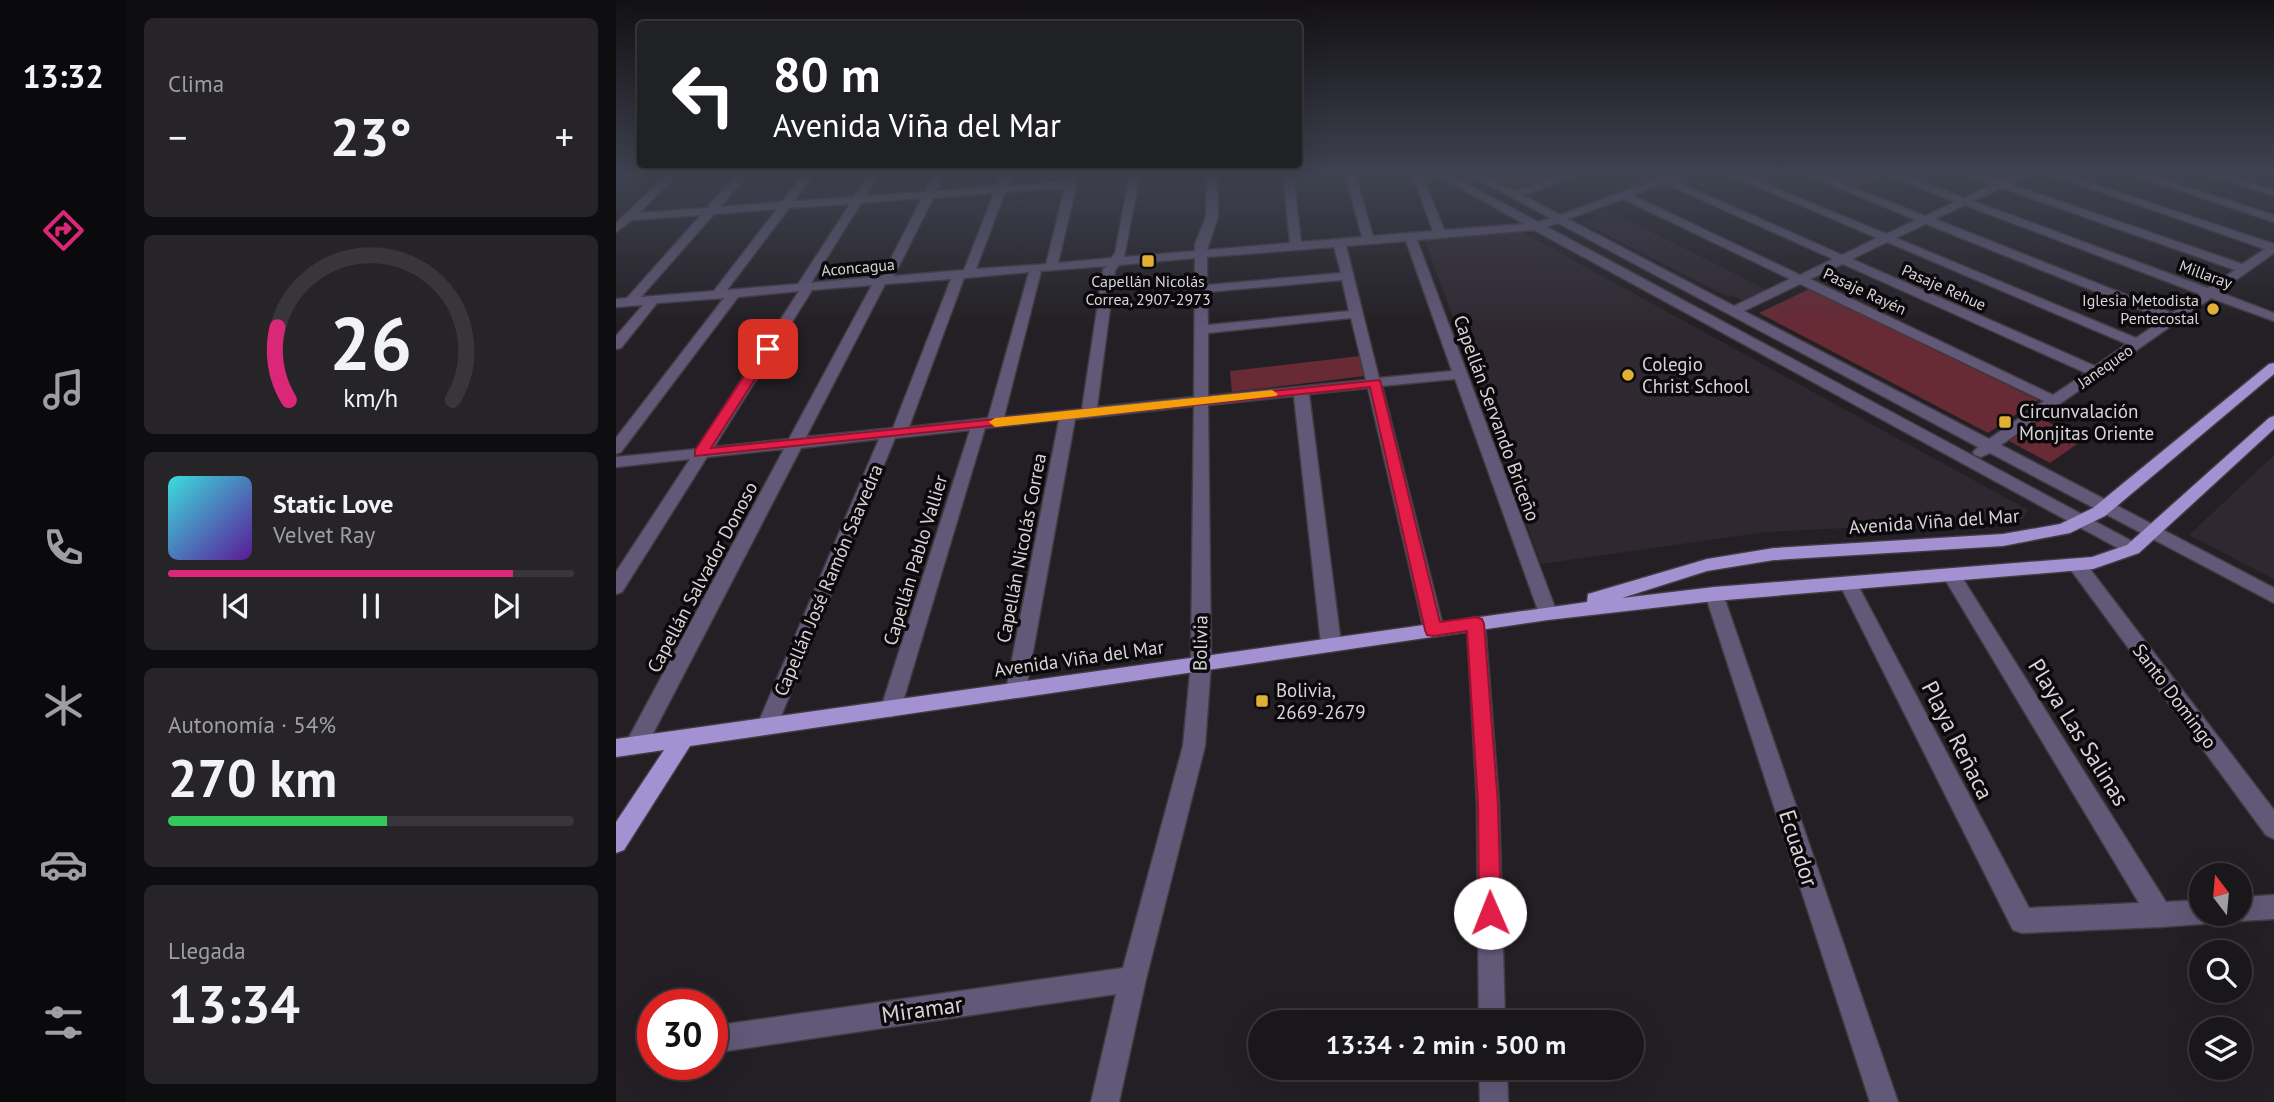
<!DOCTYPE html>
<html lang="es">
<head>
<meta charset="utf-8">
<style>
	:root { --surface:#1a171b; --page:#272428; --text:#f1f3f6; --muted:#9f9fa3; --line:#38363a; --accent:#db2777 }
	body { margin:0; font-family:"PT Sans",sans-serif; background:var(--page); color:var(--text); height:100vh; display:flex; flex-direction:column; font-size:26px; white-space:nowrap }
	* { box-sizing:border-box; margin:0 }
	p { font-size:23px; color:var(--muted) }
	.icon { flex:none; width:38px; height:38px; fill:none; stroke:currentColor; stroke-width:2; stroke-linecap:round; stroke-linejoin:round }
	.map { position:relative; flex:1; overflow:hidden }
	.details { display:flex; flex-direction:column; gap:18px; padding:18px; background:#0e0d0f; width:490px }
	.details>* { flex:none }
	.top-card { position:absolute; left:21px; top:21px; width:665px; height:147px; border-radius:7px; box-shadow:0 7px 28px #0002,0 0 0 2px var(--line); background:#202124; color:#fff; overflow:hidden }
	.needle { width:46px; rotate:344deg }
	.tools { position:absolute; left:1573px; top:863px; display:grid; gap:14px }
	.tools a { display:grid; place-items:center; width:63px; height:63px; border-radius:50%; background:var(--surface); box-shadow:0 7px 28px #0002,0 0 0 2px var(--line); font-size:35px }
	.speed { position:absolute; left:21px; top:989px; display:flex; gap:14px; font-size:35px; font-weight:700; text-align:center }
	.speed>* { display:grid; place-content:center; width:91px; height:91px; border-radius:50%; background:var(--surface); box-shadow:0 7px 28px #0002,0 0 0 2px var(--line); line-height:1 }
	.speed .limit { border:10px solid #d22; background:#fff; color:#111 }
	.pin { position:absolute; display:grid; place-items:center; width:60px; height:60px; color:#fff; margin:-30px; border-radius:14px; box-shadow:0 4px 10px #0006 }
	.me { position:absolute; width:77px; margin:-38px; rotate:359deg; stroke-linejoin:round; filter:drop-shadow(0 0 5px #0008) }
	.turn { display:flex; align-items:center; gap:24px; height:147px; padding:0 21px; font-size:32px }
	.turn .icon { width:91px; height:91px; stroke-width:2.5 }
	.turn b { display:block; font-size:49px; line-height:60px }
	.big { font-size:52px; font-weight:700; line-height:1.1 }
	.details .card { flex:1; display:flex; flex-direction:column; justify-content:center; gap:10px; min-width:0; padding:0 24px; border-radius:10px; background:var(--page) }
	.details .dial { align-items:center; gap:0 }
	.dial svg { height:182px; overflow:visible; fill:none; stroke:var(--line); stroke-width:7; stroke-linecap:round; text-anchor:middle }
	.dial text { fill:var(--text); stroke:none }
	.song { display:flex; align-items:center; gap:21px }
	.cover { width:84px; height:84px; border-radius:10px; background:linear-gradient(135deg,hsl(180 70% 55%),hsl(270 70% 35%)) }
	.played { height:7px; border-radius:4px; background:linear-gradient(90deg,var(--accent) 85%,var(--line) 85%) }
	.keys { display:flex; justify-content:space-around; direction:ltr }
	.heat { display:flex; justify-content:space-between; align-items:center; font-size:38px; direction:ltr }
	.charge { height:10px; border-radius:5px; background:linear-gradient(90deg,#34c759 54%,var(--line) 0) }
	.trip { position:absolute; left:632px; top:1010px; width:396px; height:70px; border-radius:35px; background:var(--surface); box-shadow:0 7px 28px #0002,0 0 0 2px var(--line); font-weight:700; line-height:70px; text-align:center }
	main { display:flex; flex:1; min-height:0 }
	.menu { display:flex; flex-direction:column; width:126px; justify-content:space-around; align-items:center; background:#0a090b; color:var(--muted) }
	.menu .icon { width:49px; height:49px }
	.menu .on { color:var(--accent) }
	.menu b { font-size:32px; color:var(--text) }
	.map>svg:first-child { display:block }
</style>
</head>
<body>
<main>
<nav class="menu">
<b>13:32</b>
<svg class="icon on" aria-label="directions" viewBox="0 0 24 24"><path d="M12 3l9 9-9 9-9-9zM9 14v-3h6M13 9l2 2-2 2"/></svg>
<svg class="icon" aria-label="music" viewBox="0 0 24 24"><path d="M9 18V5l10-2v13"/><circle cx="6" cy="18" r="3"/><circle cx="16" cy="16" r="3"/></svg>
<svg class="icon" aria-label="phone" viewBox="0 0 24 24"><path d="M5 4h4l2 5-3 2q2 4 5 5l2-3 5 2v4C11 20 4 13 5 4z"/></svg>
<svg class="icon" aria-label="climate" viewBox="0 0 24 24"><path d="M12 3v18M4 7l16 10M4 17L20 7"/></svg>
<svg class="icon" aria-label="car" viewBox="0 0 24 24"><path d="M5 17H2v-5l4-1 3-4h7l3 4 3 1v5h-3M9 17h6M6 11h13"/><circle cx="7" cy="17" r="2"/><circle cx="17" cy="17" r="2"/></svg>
<svg class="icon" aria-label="filters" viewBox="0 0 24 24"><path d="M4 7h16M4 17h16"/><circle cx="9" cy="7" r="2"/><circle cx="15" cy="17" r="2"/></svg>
</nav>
<section class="details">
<div class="card"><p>Clima</p>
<div class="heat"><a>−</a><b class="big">23°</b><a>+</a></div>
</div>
<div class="card dial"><svg viewBox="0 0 100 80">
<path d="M14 69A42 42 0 1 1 86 69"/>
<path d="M14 69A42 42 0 0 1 9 37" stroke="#db2777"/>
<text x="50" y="56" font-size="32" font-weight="700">26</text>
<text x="50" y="72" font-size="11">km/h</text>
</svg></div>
<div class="card">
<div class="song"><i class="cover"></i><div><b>Static Love</b><p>Velvet Ray</p></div></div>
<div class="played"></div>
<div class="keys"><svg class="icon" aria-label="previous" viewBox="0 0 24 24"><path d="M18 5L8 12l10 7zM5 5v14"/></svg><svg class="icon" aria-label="pause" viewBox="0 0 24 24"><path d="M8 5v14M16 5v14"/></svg><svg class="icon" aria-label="next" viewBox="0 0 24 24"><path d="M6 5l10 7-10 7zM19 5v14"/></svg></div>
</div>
<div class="card"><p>Autonomía · 54%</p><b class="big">270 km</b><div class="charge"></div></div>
<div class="card"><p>Llegada</p><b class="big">13:34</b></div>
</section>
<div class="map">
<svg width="1658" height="1102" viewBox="0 0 1658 1102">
	<rect width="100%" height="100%" fill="#231f24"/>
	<!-- built -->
	<path fill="#2f2831" d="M989 209 1151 290 1128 301 1116 295 1112 297 967 223 983 217 978 213Z
		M906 232 1412 510 1407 519 1150 532 925 564 809 240Z
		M1658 455V579L1573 535Z"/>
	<!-- green -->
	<path fill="#682a35" d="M875 174H928L933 177 899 188Z
		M1201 174H1259L1266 177 1238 188Z
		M1193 289 1422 400 1372 433 1143 313Z
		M744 356 749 376 616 392 614 371Z
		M1426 419 1467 440 1434 463 1393 441Z"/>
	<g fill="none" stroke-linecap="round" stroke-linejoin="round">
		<defs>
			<path id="minor" d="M51 174H62L23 213 91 208 121 174H132L104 207 166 202 188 174H198L178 201 238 197 253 174H263L249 196 310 192 319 174H329L321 191 381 186 386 174H396L392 186 451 181 453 174H463L442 263 495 258 499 253 514 174H524L508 257 579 251V244L590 217 591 174H601L602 217 591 250 674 243 667 174H677L685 242 746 237 729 174H739L757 236 817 231 796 174H806L828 230 908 224 819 174H832L922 222 934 218 853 174H866L899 191 950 174H965L907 195 944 215 1054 174H1069L1057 180 1226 255 1261 238 1112 174H1126L1270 234 1300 220 1189 174H1203L1309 216 1339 202 1270 174H1285L1348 198 1376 184 1352 174H1367L1385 180 1398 174H1411L1394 184 1626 264 1649 249 1433 174H1448L1658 244V253L1603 292 1658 313V321L1595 298 1385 445 1658 588V603L1374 453 1365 457 1359 455 1357 452 1362 447 942 223 931 227 1523 545 1526 549 1517 555 1511 553 918 230 801 240 941 613 939 618H925L923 613 839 379 766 386 828 630 825 635 818 637 811 635 808 630 752 388 693 394 725 644 722 649 715 652 708 649 705 644 678 396 592 405 595 663 589 746 530 979 503 1102H475L500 994 96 1053V1026L507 968 567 746 575 663 578 406 459 419 410 690 407 696 400 698 393 696 390 690 443 420 369 428 285 708 282 714 275 717 268 714 265 708 354 430 279 438 161 726 158 732 151 735 144 732 141 726 263 439 185 448 28 751 20 754 12 751 9 745 12 739 168 449 91 457 6 592 0 594V572L74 459 0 467V457L81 449 183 291 122 297 5 452 0 454V438L108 298 41 303 5 348 0 349V336L27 305 0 307V299L11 298 85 215 16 220 0 232V223ZM1048 183 1217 259 1184 275 1016 195ZM449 188 430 264 360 269 389 192ZM1386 188 1619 270 1592 288 1357 201ZM378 193 348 270 278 276 317 198ZM306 198 266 276 195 283 245 203ZM1007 199 1174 279 1118 306 952 219ZM234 204 182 284 111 290 173 208ZM1349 205 1584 294 1556 313 1319 219ZM161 209 98 291 25 297 98 214ZM1310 224 1548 319 1520 338 1280 238ZM790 241 836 371 763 378 730 246ZM1271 242 1511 344 1479 366 1236 259ZM718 247 725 273 591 285V257ZM579 258 578 397 481 407 499 270 503 265ZM1227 264 1470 373 1437 395 1194 279ZM490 266 487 270 466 409 388 417 425 271ZM413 272 372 418 293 427 348 278ZM335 279 277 428 190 437 269 284ZM726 280 733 311 592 325 591 292ZM1184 284 1428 401 1373 439 1128 311ZM256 285 173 439 98 447 196 290ZM735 318 750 380 592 396V333Z
				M1514 174H1530L1658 215V222Z
				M1591 174H1607L1658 190V196Z
				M1461 559 1467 560 1658 810V839L1650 835 1455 570 1452 565 1455 560Z
				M1336 569 1342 571 1550 902 1586 900V914H1598L1595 921 1586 924 1544 927 1406 933 1397 930 1223 583 1226 578H1238L1413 908 1523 903 1327 576 1330 571Z
				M1098 587 1104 589 1107 594 1282 1102H1254L1089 594 1092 589Z
				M860 617 867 619 869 624 883 804 889 1022H863L861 804 851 624 853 619Z
				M1658 895V919L1624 921 1615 918 1614 914H1624V897Z
				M863 1068H891L892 1102H864Z"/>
			<path id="major" d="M1658 363V374L1489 516 1454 533 1387 546 1158 560 1091 571 1006 598 1098 587 1476 557 1511 545 1653 418 1658 416V429L1523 553 1477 569 1098 601 932 620 74 746 8 850 0 853V822L48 750 0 757V739L971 602 972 594 1091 559 1158 548 1387 534 1444 524 1477 508 1653 364Z"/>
		</defs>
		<!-- minor casing -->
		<use href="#minor" stroke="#403c41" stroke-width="3"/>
		<!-- major casing -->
		<use href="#major" stroke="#403c41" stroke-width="3"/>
		<!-- minor -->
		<use href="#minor" fill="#625978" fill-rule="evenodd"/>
		<!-- major -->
		<use href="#major" fill="#a491d1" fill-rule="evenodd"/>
	</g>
	<!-- sky -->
	<linearGradient id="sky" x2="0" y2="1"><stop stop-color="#131114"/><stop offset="0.53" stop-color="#3f4250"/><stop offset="1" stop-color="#3f4250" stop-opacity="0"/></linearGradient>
	<rect width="1658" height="328" fill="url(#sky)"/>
	<!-- route -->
	<path fill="#e11d48" stroke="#92132f" stroke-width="2" d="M152 345 158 349 95 448 764 380 824 622 860 617 866 619 868 624 882 804 885 913 882 921 874 924 866 921 863 913 862 804 851 631 818 636 811 635 809 630 754 387 79 456V450L148 346Z"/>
	<!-- slow -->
	<path fill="#f59e0b" d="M656 390 662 394 660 396 379 427 373 422 379 418Z"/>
	<!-- markers -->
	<g fill="#e0b034" stroke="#0b090b" stroke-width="2.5">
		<rect x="525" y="254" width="14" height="14" rx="3.5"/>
		<circle cx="1597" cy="309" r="7"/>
		<circle cx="1012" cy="375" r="7"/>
		<rect x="1382" y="415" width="14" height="14" rx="3.5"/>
		<rect x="639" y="694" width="14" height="14" rx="3.5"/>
	</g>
	<g text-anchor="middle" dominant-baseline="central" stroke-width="7" stroke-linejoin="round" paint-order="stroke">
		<!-- far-street labels -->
		<g font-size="16" fill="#d7d4d7" stroke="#0b090b">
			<text transform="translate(242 267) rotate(-5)">Aconcagua</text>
			<text transform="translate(1590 274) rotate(20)">Millaray</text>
			<text transform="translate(1328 287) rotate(24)">Pasaje Rehue</text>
			<text transform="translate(1249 291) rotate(25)">Pasaje Rayén</text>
			<text transform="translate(1489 366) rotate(-35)">Janequeo</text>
		</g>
		<!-- far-poi labels -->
		<g font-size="16" fill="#d7d4d7" stroke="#0b090b">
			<text x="532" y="281">Capellán Nicolás<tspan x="532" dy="18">Correa, 2907-2973</tspan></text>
			<text x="1583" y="300" text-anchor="end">Iglesia Metodista<tspan x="1583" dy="18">Pentecostal</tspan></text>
		</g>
		<!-- poi labels -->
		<g font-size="19" fill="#d7d4d7" stroke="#0b090b" text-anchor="start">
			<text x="1026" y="364">Colegio<tspan x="1026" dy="22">Christ School</tspan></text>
			<text x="1403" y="411">Circunvalación<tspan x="1403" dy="22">Monjitas Oriente</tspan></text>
			<text x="660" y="690">Bolivia,<tspan x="660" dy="22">2669-2679</tspan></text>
		</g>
		<!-- street labels -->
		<g font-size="19" fill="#d7d4d7" stroke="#0b090b">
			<text transform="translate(881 418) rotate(70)">Capellán Servando Briceño</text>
			<text transform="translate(1318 521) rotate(-4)">Avenida Viña del Mar</text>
			<text transform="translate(405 548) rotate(-79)">Capellán Nicolás Correa</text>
			<text transform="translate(299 560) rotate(-73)">Capellán Pablo Vallier</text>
			<text transform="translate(86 577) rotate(-62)">Capellán Salvador Donoso</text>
			<text transform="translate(212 580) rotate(-67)">Capellán José Ramón Saavedra</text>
			<text transform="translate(584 643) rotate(-89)">Bolivia</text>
			<text transform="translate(463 658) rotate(-8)">Avenida Viña del Mar</text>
			<text transform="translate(1559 696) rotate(53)">Santo Domingo</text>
		</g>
		<!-- near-street labels -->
		<g font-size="23" fill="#d7d4d7" stroke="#0b090b">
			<text transform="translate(1463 732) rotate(58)">Playa Las Salinas</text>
			<text transform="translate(1342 740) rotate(63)">Playa Reñaca</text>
			<text transform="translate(1183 848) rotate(72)">Ecuador</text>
			<text transform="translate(306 1009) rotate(-8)">Miramar</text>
		</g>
	</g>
</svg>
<div class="tools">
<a><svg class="needle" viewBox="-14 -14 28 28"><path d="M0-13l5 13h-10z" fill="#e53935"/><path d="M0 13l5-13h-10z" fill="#9f9fa3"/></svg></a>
<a><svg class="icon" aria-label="search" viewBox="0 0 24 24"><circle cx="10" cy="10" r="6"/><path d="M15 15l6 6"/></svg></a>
<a><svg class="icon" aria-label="layers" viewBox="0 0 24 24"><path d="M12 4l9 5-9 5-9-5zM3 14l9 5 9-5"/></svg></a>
</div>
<div class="speed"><div class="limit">30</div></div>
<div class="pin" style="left:152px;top:349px;background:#d93025"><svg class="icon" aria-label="arrive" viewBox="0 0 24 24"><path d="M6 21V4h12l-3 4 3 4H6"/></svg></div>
<svg class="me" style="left:874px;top:913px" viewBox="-20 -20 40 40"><circle r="19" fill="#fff"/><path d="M0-13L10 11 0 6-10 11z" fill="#e11d48"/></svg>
<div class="trip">13:34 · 2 min · 500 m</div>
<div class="top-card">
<div class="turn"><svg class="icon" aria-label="left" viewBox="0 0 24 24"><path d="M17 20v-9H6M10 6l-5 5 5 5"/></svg><div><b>80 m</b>Avenida Viña del Mar</div></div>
</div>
</div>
</main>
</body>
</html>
